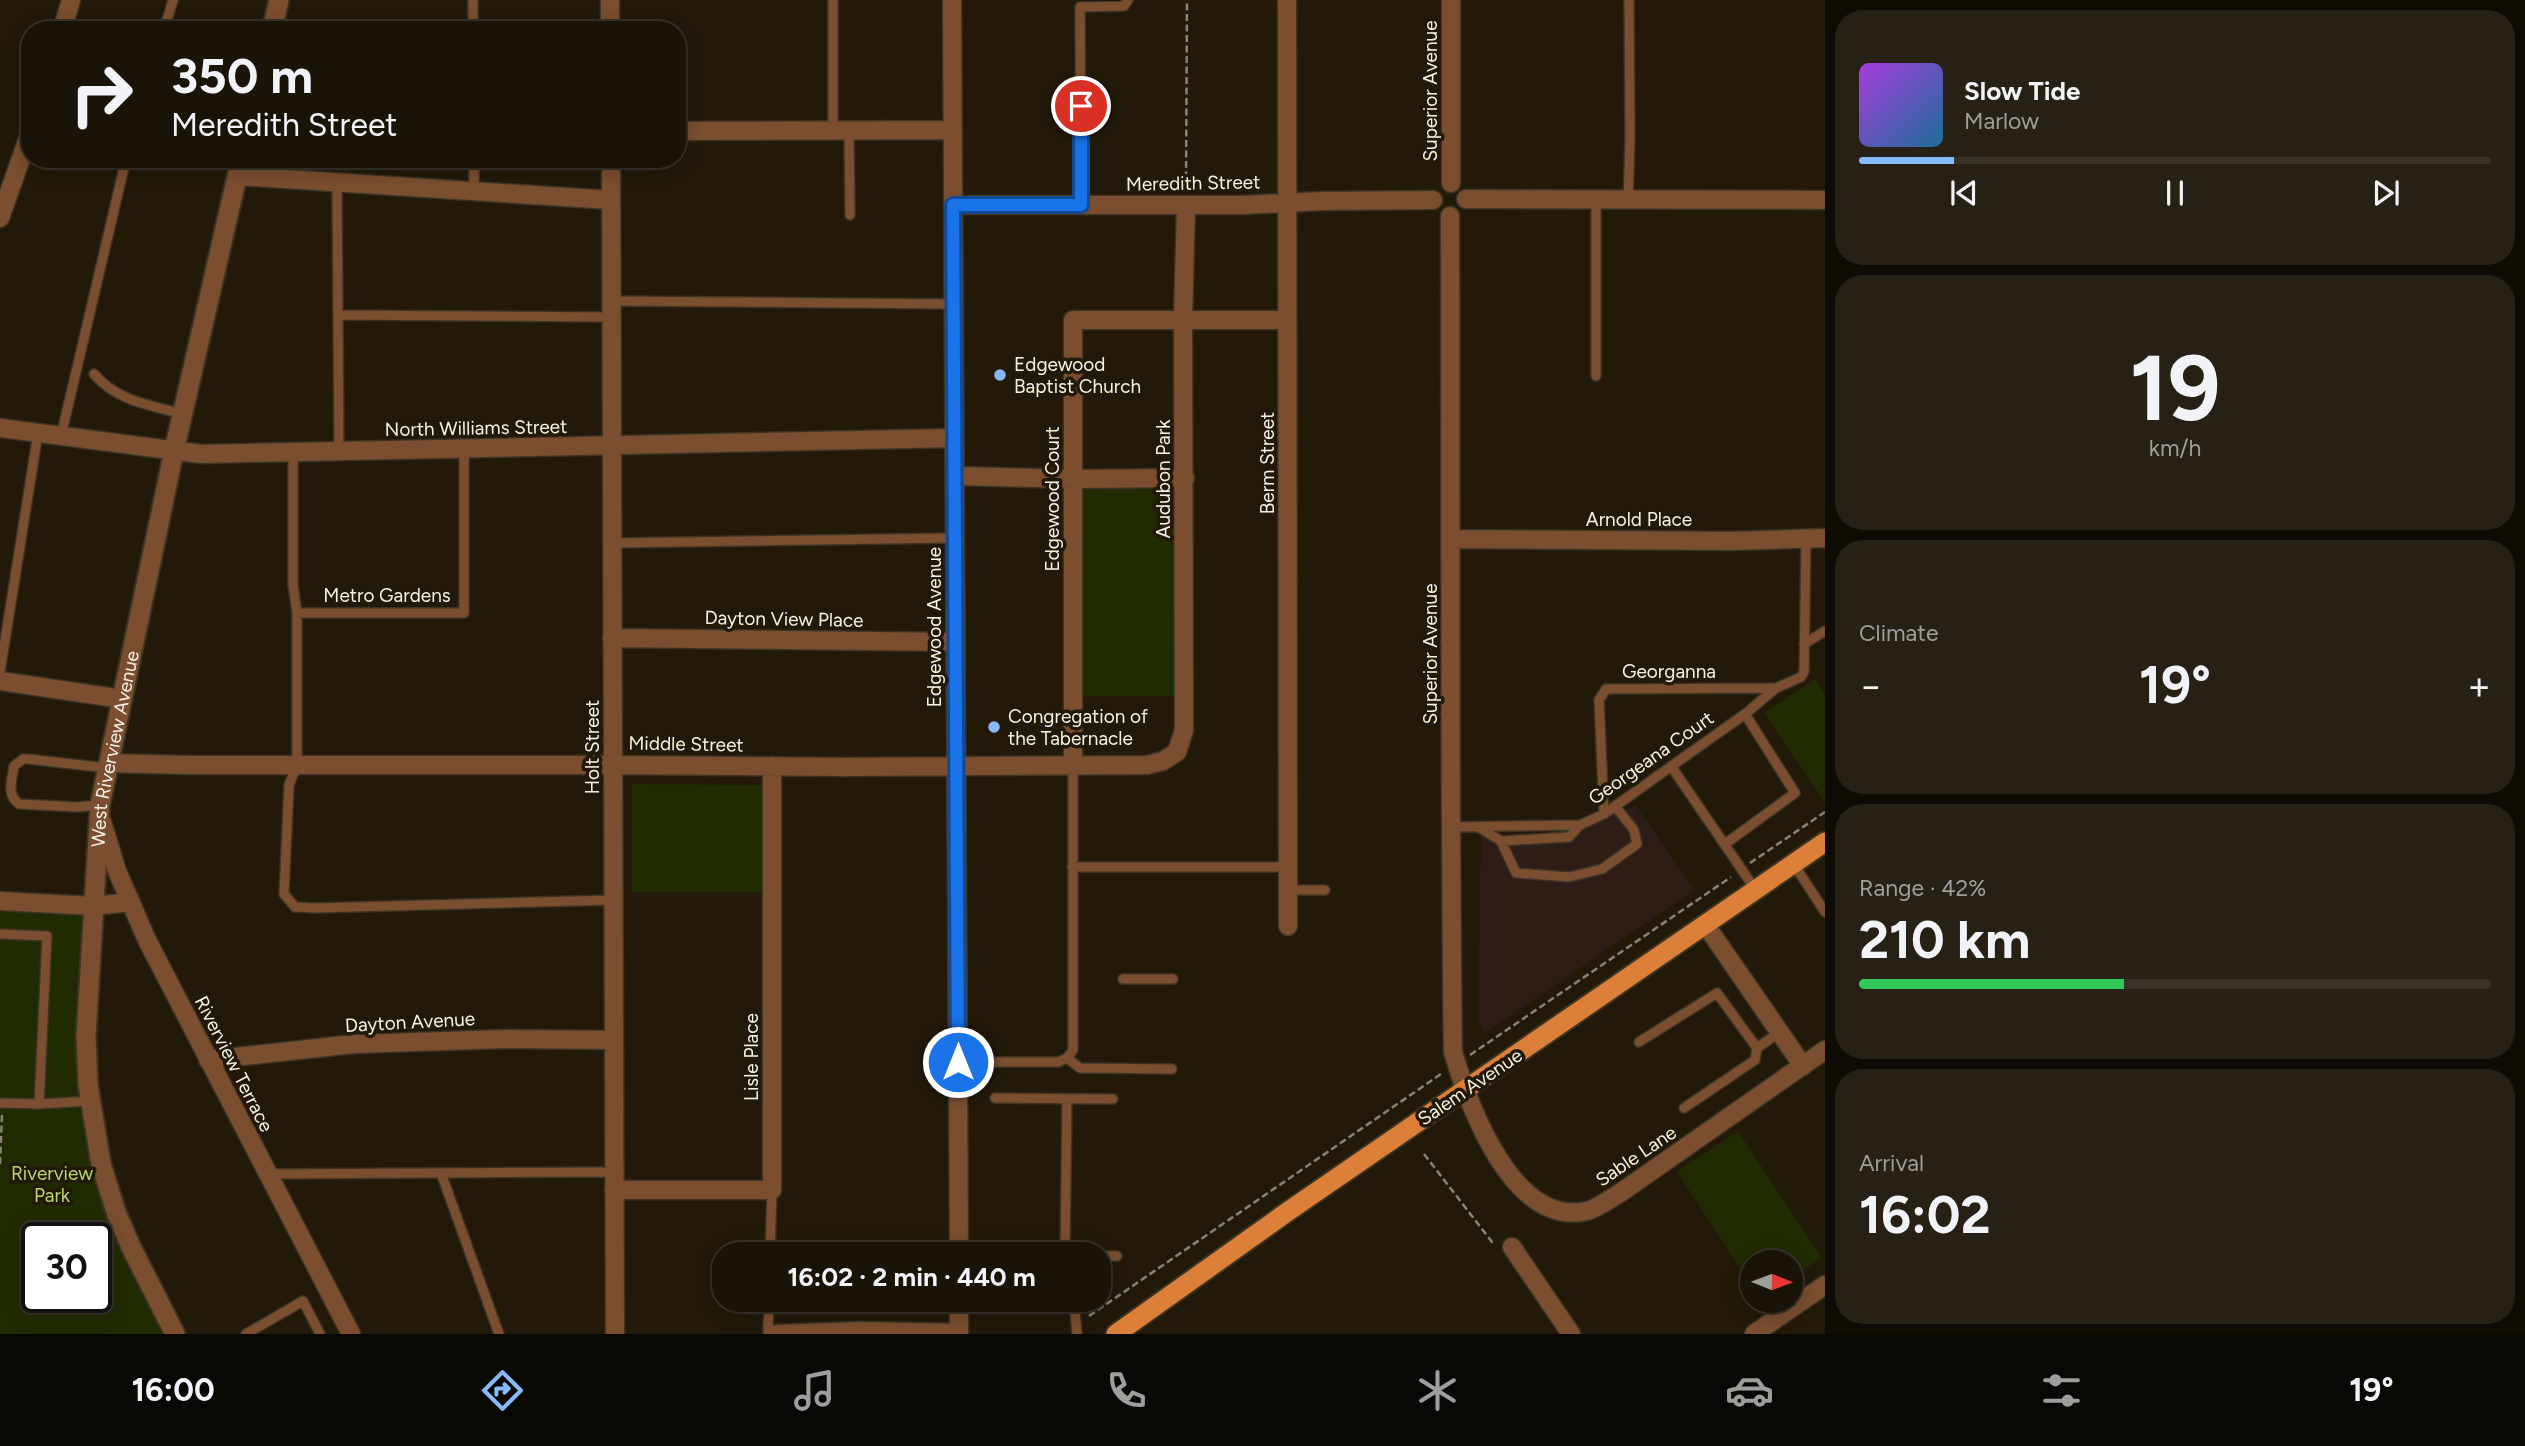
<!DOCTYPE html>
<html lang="en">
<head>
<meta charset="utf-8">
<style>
	:root { --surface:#1a1307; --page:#272015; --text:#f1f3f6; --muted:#9f9e9b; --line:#383228; --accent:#86bbfb }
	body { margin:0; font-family:Figtree,sans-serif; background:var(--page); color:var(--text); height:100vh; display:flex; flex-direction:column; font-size:26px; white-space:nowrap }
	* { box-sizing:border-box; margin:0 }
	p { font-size:23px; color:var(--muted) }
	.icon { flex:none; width:38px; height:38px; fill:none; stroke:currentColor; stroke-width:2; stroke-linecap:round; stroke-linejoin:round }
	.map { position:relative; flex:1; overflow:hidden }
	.panel { display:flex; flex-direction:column; gap:10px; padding:10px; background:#0e0a04; width:700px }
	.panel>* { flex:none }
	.top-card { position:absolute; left:21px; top:21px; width:665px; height:147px; border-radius:28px; box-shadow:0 4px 18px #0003,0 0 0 2px var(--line); background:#1a1307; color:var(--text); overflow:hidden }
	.needle { width:46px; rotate:91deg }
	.tools { position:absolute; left:1740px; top:1250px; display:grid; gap:14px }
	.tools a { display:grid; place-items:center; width:63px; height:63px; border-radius:50%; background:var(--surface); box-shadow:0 4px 18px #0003,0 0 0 2px var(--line); font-size:35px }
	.speed { position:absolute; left:21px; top:1222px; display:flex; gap:14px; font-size:35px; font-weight:700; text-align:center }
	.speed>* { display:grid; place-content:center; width:91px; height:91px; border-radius:50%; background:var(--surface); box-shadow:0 4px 18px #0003,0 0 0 2px var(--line); line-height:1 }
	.speed .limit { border:4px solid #111; border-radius:10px; background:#fff; color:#111 }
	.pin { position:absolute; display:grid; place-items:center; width:60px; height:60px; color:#fff; margin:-30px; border:4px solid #fff; border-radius:50%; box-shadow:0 2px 7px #0007 }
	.me { position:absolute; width:77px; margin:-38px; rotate:0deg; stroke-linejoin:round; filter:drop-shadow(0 0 5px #0008) }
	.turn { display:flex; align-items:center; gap:24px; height:147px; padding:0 35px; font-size:32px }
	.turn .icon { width:91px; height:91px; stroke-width:2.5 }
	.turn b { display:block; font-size:49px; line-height:60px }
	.big { font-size:52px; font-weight:700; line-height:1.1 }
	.panel .tile { flex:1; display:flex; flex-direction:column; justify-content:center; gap:10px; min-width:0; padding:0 24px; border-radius:28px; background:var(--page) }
	.panel .dial { align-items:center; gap:0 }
	.dial b { font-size:91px; line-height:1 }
	.song { display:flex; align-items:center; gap:21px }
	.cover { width:84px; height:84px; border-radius:10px; background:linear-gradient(135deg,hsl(280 70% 55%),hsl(200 70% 35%)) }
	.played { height:7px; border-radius:4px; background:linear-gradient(90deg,var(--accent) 15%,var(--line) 15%) }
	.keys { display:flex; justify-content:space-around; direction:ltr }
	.heat { display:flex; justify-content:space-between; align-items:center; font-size:38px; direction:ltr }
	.charge { height:10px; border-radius:5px; background:linear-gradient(90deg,#34c759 42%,var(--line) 0) }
	.trip { position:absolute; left:712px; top:1242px; width:399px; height:70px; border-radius:28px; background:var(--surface); box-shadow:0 4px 18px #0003,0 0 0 2px var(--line); font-weight:700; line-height:70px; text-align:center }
	.tabs { display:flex; height:112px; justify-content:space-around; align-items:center; background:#0a0803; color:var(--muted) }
	.tabs .icon { width:49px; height:49px }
	.tabs .current { color:var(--accent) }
	.tabs b { font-size:32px; color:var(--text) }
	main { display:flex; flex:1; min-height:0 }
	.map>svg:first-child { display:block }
</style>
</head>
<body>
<main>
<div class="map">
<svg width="1825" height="1334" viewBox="0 0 1825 1334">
	<rect width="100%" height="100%" fill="#221909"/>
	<!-- commercial -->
	<path fill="#2e1d17" d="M1636 806 1695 890 1484 1033 1478 1020 1481 834 1553 837Z"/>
	<!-- green -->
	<path fill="#212b02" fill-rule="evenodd" d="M1075 482H1183V696H1075Z
		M1815 679 1825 694V802L1764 713Z
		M632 784 763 785V892H632Z
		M0 901 93 906 94 1134 175 1334H0ZM37 1237H96V1297H37Z
		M1738 1131 1822 1258 1790 1278V1262H1752V1286L1677 1172Z"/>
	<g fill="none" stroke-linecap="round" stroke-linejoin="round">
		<defs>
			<path id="service" d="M473 0V30
				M164 30 173 0
				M849 130 850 215
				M833 131V0
				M474 159V192
				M337 184 339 452
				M1628 201 1630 140 1629 0
				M1081 205 1080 7 1124 6 1128 0
				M611 301 954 304
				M338 315 611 317
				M94 374C117 401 149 405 183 414
				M1596 376V200
				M61 436 126 159
				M464 449V613H297V765L289 785 284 894 295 907 315 908 613 900
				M293 452V585L297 613
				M612 543 955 538
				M1804 644 1825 631
				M0 672 38 433
				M1671 766 1755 889
				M100 805 77 807 19 804C6 794 12 780 14 766L23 759H28L107 768
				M1604 814 1599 700 1606 689 1776 688
				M1451 827 1580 825 1604 814 1745 714 1776 688 1801 677 1804 672 1806 540
				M1478 827 1501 841 1516 873 1569 877 1602 869 1637 844 1634 830 1615 806
				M1501 841 1569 837 1580 825
				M1725 844 1795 793 1745 714
				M1793 863 1825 912
				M1072 867H1288
				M1288 890H1325
				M0 934 47 936 39 1104
				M1123 979H1173
				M1639 1042 1717 993 1757 1048 1780 1032
				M1067 1058 1080 1068 1172 1069
				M958 1062H1058L1067 1058 1073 1050V767
				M995 1098 1113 1099
				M1067 1099 1065 1253 1068 1255
				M0 1103 39 1104 90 1101
				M1684 1108 1755 1060 1757 1048
				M441 1173 499 1334
				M267 1174 614 1172
				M770 1255 772 1190
				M1099 1256H1117
				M1074 1300 1077 1334
				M246 1334 303 1301 320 1334
				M768 1334 769 1300"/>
			<path id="minor" d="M610 0V30
				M952 0 959 1255
				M1287 0 1288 926
				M1451 0V183
				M62 30 71 0
				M677 131 953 130
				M611 159 615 1334
				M238 176 611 200
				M1466 199 1825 200
				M953 205H1243L1323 201 1433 200
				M1450 216C1451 494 1449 773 1453 1052 1469 1106 1513 1228 1587 1211 1598 1208 1610 1199 1620 1193L1825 1050
				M0 218 30 133
				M0 428 201 454 954 438
				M955 476 1073 479 1185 478
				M1452 539 1731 541 1825 538
				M612 638 956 642
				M0 681 122 699
				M108 763 186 765H613L845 767 1147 765 1163 761 1177 752 1184 730 1183 320 1186 205
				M1073 767V320H1287
				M102 822 117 871 147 940 351 1334
				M0 901 93 906 131 902
				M1705 924 1803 1066
				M208 1060 354 1044 505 1039 614 1040
				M614 1190H772V766
				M1512 1247 1571 1334
				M959 1300V1334
				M777 1334 861 1331 959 1333
				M1754 1334 1825 1285"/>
			<g id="tertiary">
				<path d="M272 30 279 0"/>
				<path id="s1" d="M175 1334 131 1247 116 1212 101 1164 88 1085 86 1036 100 805 174 451 241 159"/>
			</g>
			<path id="primary" d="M1116 1334 1290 1210 1825 842"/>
		</defs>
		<!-- service casing -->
		<use href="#service" stroke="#3c3324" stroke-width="12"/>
		<!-- minor casing -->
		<use href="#minor" stroke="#3c3324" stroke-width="21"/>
		<!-- tertiary casing -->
		<use href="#tertiary" stroke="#3c3324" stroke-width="23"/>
		<!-- primary casing -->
		<use href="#primary" stroke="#3c3324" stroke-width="23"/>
		<!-- path -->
		<path stroke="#8b8476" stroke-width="2.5" stroke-dasharray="7 3.5" stroke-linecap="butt" d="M1186 189 1187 0
			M1750 863 1825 812
			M1470 1055 1731 877
			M1424 1154 1492 1242 1496 1243
			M0 1164 2 1115
			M1089 1316 1441 1074"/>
		<!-- service -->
		<use href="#service" stroke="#7a4e2f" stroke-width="9"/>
		<!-- minor -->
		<use href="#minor" stroke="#7a4e2f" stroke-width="18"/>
		<!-- tertiary -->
		<use href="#tertiary" stroke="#7a4e2f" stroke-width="19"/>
		<!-- primary -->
		<use href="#primary" stroke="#dc7f38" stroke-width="19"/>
	</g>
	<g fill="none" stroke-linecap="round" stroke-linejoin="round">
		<defs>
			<path id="route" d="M958 1062 953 205H1081V106"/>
		</defs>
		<!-- route casing -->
		<use href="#route" stroke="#114b97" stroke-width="18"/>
		<!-- route -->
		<use href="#route" stroke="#1a73e8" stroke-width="12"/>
	</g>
	<!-- markers -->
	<g fill="#86bbfb" stroke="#221909" stroke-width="2.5">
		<circle cx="1000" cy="375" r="7"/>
		<circle cx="994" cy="727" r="7"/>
	</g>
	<g text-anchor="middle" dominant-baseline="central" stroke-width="7" stroke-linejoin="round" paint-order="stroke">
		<!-- street labels -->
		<g font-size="19" fill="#f7f1e6" stroke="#221909">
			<text transform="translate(1430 91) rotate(-90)">Superior Avenue</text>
			<text transform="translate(1193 183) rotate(-1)">Meredith Street</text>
			<text transform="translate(476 428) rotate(-1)">North Williams Street</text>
			<text transform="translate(1267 463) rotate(-90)">Berm Street</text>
			<text transform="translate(1163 479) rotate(-90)">Audubon Park</text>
			<text transform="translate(1052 499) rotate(-90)">Edgewood Court</text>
			<text x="1639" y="519">Arnold Place</text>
			<text x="387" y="595">Metro Gardens</text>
			<text transform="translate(784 619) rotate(1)">Dayton View Place</text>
			<text transform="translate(934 627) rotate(-90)">Edgewood Avenue</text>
			<text transform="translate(1430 654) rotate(-90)">Superior Avenue</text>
			<text x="1669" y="671">Georganna</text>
			<text transform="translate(686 744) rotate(1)">Middle Street</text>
			<text transform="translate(592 747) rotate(-90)">Holt Street</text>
			<text stroke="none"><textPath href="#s1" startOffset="604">West Riverview Avenue</textPath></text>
			<text transform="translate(1651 758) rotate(-35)">Georgeana Court</text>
			<text transform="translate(410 1022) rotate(-3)">Dayton Avenue</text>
			<text transform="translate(751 1057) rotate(-90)">Lisle Place</text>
			<text transform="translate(234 1064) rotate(63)">Riverview Terrace</text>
			<text transform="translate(1470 1087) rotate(-34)">Salem Avenue</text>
			<text transform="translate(1636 1156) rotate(-34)">Sable Lane</text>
		</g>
		<!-- poi labels -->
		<g font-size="19" fill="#f7f1e6" stroke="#221909" text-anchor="start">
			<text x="1014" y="364">Edgewood<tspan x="1014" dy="22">Baptist Church</tspan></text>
			<text x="1008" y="716">Congregation of<tspan x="1008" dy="22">the Tabernacle</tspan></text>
		</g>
		<!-- park labels -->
		<g font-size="19" fill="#b9d76d" stroke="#221909">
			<text x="52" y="1173">Riverview<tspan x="52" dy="22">Park</tspan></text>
		</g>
	</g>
</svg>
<div class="tools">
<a><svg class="needle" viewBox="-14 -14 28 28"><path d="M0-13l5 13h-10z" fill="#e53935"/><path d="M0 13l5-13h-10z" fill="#9f9e9b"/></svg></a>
</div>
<div class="speed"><div class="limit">30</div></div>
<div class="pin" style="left:1081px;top:106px;background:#d93025"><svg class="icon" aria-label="arrive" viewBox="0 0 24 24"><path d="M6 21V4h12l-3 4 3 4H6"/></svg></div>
<svg class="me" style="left:958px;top:1062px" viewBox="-20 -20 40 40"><circle r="17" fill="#1a73e8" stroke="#fff" stroke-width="3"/><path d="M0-11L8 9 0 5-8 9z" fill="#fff"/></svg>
<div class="trip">16:02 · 2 min · 440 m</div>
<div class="top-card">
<div class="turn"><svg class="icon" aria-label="right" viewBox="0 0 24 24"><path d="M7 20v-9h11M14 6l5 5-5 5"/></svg><div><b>350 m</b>Meredith Street</div></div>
</div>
</div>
<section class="panel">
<div class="tile">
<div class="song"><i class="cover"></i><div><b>Slow Tide</b><p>Marlow</p></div></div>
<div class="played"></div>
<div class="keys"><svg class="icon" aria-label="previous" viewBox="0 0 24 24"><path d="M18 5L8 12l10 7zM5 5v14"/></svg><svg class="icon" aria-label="pause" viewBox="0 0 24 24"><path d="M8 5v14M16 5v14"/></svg><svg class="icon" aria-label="next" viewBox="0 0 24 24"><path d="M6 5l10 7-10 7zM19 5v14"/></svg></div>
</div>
<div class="tile dial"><b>19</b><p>km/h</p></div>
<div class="tile"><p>Climate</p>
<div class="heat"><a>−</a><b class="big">19°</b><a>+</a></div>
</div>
<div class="tile"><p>Range · 42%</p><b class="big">210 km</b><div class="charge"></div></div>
<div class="tile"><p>Arrival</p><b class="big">16:02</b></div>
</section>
</main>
<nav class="tabs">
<b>16:00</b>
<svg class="icon current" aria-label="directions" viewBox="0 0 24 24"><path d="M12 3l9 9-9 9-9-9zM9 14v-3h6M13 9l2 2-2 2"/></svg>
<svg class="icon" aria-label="music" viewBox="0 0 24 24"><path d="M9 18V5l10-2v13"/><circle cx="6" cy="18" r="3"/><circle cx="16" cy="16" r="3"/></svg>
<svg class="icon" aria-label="phone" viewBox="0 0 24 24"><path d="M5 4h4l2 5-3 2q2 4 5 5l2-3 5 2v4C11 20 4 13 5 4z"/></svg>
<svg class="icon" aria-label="climate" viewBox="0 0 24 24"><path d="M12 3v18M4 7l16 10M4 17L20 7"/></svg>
<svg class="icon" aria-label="car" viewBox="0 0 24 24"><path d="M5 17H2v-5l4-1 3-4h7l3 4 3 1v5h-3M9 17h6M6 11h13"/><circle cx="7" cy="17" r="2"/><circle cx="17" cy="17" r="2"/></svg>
<svg class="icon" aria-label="filters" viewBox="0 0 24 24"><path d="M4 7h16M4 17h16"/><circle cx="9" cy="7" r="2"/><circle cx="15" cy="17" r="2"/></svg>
<b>19°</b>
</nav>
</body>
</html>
